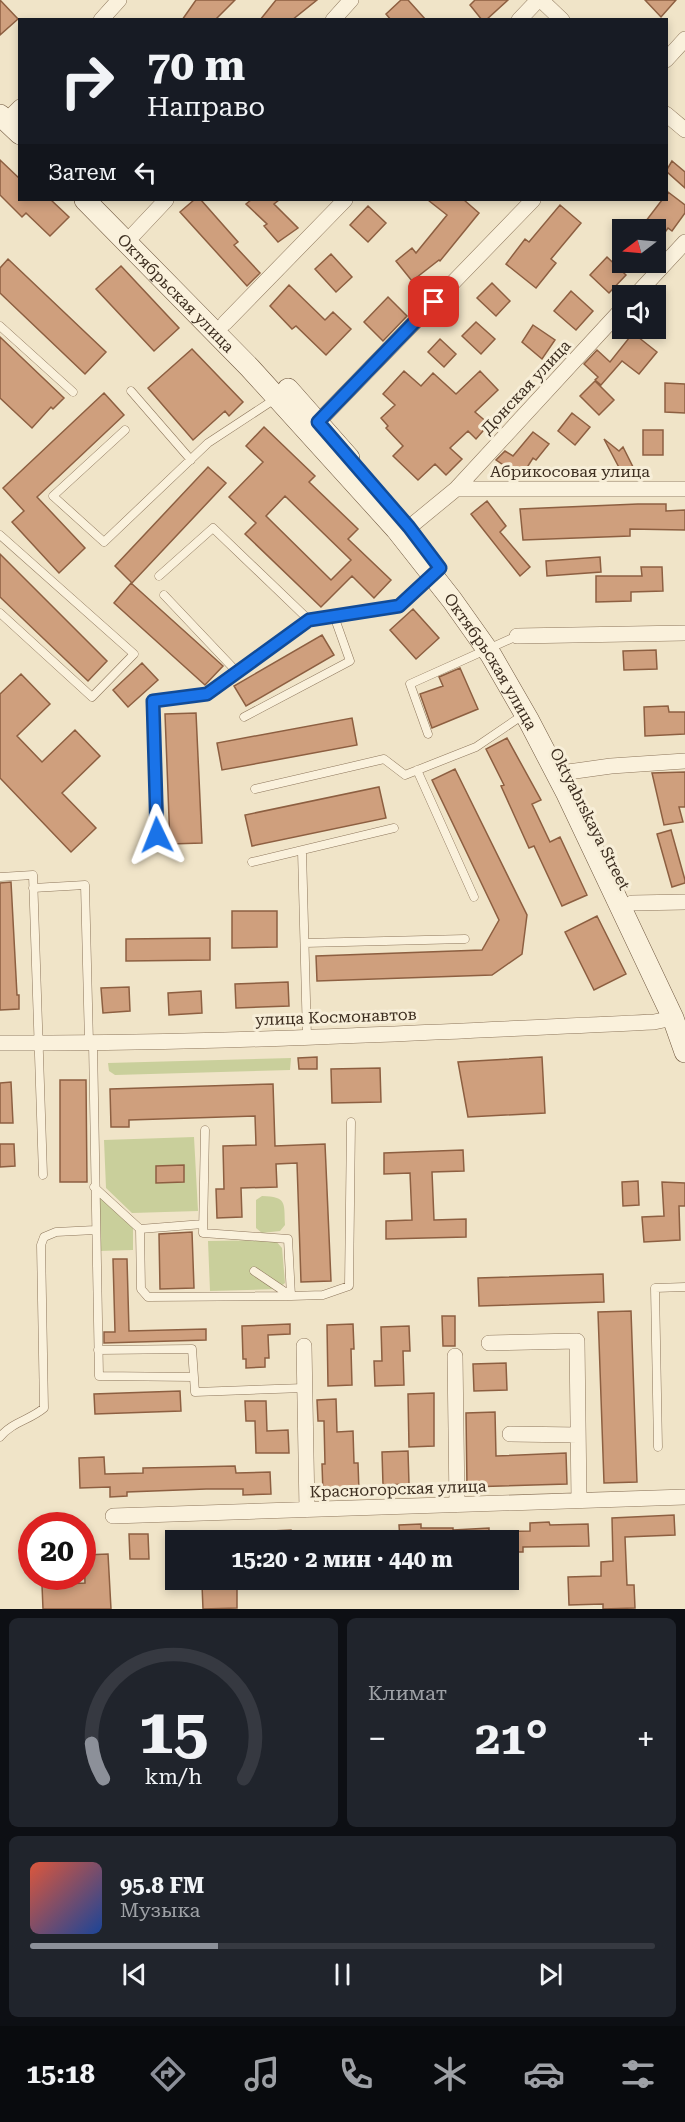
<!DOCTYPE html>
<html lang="ru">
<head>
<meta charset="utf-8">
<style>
	:root { --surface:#171b24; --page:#20242c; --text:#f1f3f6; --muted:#9ea1a6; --line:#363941; --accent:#8c9099 }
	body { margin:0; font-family:"Roboto Serif",serif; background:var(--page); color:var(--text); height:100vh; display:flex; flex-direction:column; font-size:22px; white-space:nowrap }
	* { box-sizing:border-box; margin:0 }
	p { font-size:20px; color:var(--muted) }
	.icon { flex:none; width:33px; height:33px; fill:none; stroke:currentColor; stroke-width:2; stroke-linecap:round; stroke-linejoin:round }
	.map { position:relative; height:1609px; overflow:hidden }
	.side { display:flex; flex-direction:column; gap:9px; padding:9px; background:#0d0f14; flex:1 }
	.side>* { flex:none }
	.hud { position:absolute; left:18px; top:18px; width:650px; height:183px; border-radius:0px; box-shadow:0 3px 9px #0003; background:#171b24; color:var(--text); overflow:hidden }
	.needle { width:39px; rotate:254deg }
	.buttons { position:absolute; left:612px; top:219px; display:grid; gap:12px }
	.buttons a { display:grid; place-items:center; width:54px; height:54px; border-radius:0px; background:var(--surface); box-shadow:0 3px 9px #0003; font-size:30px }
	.speed { position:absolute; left:18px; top:1512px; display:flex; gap:12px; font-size:30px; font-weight:700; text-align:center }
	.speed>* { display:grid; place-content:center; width:78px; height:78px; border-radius:50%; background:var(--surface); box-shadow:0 3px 9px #0003; line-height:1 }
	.speed .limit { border:9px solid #d22; background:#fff; color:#111 }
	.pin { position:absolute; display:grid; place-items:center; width:51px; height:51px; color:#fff; margin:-26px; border-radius:12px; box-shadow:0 3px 9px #0006 }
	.me { position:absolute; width:66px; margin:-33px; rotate:358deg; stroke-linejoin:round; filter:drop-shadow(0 0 4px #0008) }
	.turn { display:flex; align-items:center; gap:21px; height:126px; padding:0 30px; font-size:27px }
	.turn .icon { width:78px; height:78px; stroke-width:2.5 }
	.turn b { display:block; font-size:42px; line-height:51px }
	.then { display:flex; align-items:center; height:57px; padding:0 30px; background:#0003; gap:12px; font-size:22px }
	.big { font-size:45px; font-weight:700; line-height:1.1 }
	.side .tile { flex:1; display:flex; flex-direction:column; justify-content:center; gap:9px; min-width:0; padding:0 21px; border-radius:9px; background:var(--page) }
	.side .dial { align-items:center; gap:0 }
	.dial svg { height:156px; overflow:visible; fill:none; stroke:var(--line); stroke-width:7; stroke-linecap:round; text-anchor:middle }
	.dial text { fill:var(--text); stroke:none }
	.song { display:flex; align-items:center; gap:18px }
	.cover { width:72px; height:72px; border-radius:9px; background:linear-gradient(135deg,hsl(10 70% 55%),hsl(220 70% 35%)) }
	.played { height:6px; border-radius:3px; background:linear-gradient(90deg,var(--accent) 30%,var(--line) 30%) }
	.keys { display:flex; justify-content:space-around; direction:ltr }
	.heat { display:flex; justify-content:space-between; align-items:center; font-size:33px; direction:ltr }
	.side .tiles { flex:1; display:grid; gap:9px; grid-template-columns:1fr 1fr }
	.tile:last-child { grid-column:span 2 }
	.trip { position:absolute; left:165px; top:1530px; width:354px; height:60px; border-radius:0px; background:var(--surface); box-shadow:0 3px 9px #0003; font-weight:700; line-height:60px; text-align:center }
	.tab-bar { display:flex; height:96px; justify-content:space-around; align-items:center; background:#090b0e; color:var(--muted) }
	.tab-bar .icon { width:42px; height:42px }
	.tab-bar .active { color:var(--accent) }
	.tab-bar b { font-size:27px; color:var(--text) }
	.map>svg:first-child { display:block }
</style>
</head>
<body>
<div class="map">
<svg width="685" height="1609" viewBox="0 0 685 1609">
	<rect width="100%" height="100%" fill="#f0e4c8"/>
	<!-- green -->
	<path fill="#c9cf9b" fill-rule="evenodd" d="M291 1058 290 1070 115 1075 109 1071 108 1063Z
		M194 1137 198 1211 132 1213 106 1188 104 1140ZM183 1165 184 1182 157 1183 156 1166Z
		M99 1195 133 1228V1250L99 1251Z
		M262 1196C287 1197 284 1202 285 1225L280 1231 262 1233 256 1228V1200Z
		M275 1240 282 1248 285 1283 277 1289 210 1291 208 1241Z"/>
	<!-- building -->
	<path fill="#cf9f7d" stroke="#8d5f41" stroke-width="1.5" fill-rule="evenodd" d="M0 0 18 19 0 35Z
		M196 0H235L215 20H182Z
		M276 0H317L292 20H260Z
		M401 0H408L426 20H391L386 14Z
		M475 0H508L486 20H482L470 5Z
		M645 0H676L661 17Z
		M0 160 20 179V200H51L69 217 50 236 26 213 22 217 0 195Z
		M672 161 685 172V188L666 171Z
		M668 192 685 205V213L672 231 668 228 656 245V230H639L662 200H666Z
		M194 200H201L238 242 234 245 260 273 247 286 180 212Z
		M251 200H279L274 204 298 228 278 242 264 226 267 224 246 204Z
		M428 200H464L479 213 440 261 439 260 412 281 396 261 412 248 416 253 447 215Z
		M560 205 581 223 551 259 556 263 536 288 506 264 525 239 529 242Z
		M368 206 386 223 368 242 350 225Z
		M331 254 352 277 336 292 315 269Z
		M607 257 626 275 609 293 590 275Z
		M8 259 106 352 85 374 0 293V268Z
		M121 266 179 328 154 351 96 289Z
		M492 283 510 301 496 316 477 298Z
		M289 285 325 320 333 312 351 329 326 355 296 326 292 329 270 306Z
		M571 291 593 311 576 330 554 311Z
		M388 297 407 316 383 341 364 322Z
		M476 322 495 339 481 354 462 336Z
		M533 325 555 340 542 359 522 342Z
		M633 333 657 352 639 374 622 361 601 385 595 380 598 377 584 364 597 350 610 362Z
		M0 337 64 398 53 409 51 407 32 428 0 398Z
		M440 339 456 354 444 367 428 352Z
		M192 349 243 402 229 416 225 411 193 440 148 388Z
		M404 371 421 386 433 373 456 394 480 371 498 390 475 412 489 424 476 439 468 431 450 448 462 459 446 475 435 464 418 480 393 456 403 446 386 428 388 426 381 418 395 405 383 394Z
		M595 381 614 400 599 415 580 396Z
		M665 383 685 384V413L665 412Z
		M104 393 124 415 37 497 85 548 59 573 12 522 24 511 3 488Z
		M572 413 590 427 575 445 558 431Z
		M264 427 315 476 309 482 358 529 348 539 391 580 374 598 352 576 321 607 245 534 256 523 229 497 263 462 246 446ZM285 496 351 560 331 580 266 516Z
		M643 430H663V455H643Z
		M533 432 549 444 536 460 533 458 521 477 496 460 505 451 513 456Z
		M604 439 619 451 623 447 634 469 623 475Z
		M208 467 226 483 132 583 115 566Z
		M487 501 506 526 500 532 530 567 520 576 471 514Z
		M638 504H666V511L685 510V530L630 529V536L523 540 520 509Z
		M0 554 107 661 88 681 0 597Z
		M600 557 601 572 547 576 546 561Z
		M641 567H662L663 591 631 592V601L596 602V576H642Z
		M131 583 223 666 205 685 114 603Z
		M413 609 439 638 416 659 390 630Z
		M322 635 334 655 246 706 234 686Z
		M656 650 657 669 624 670 623 651Z
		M142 663 158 680 128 707 113 690Z
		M460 668 478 709 432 728 420 694 443 686 439 677Z
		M21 674 50 704 17 736 42 762 75 730 100 756 62 793 96 828 71 852 0 778V694Z
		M668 706 669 712H685V734L645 736 644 707Z
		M196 713 202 843 170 844 165 714Z
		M352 718 357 745 222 770 217 743Z
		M507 738 541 800 532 804 550 842 560 837 587 895 562 906 534 846 529 848 501 786 504 785 486 749Z
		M455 769 527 915 522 954 492 975 317 981 316 956 482 950 499 920 432 780Z
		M685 772V807H679L683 822 664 825 652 773Z
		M379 787 386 818 252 846 245 815Z
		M671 830 685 880V883L672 887 657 834Z
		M11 882 17 995H19V1009L0 1010V883Z
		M232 911H277V947L232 948Z
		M597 916 626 974 594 990 565 932Z
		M210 938V960L126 961V939Z
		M288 982 289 1006 236 1008 235 984Z
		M129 987 130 1011 103 1013 101 988Z
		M201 991 202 1013 169 1015 168 993Z
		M317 1057V1069H299L298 1058Z
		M542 1057 545 1113 468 1117 458 1062Z
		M380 1068 381 1102 332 1103 331 1069Z
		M60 1080H86L87 1182H60Z
		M11 1082 13 1123H0V1083Z
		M273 1084 275 1146 325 1144 331 1281 301 1282 297 1163 276 1164 277 1187 241 1188 242 1217 217 1218 216 1189H224L223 1146 256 1145 255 1116 129 1120V1127H111L110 1089Z
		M0 1144H14L15 1166 0 1167Z
		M463 1150 464 1171 432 1172 434 1220 466 1219V1237L386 1239V1221L412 1220 410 1173 384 1174V1153Z
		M184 1165V1182L156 1183V1166Z
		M638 1181 639 1205 623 1206 622 1182Z
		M662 1182 685 1183V1206H679L680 1240 644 1242 642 1217 664 1216Z
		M192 1232 194 1288 160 1289 159 1234Z
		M113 1259H127L129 1331 206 1329V1340L104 1343V1332H115Z
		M603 1274 604 1302 479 1306 478 1278Z
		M631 1311 637 1482 604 1483 598 1312Z
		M442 1316H455V1346H443Z
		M290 1324V1334L268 1335 269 1358H265V1367L246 1368V1359H243L242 1326Z
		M353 1324 354 1349H351L352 1385 328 1386 327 1325Z
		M409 1326 410 1351H403L404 1385 375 1386 374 1361H382L381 1327Z
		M506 1363 507 1390 474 1391 473 1364Z
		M180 1391 181 1411 95 1414 94 1394Z
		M434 1393V1446L409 1447 408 1394Z
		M336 1399 337 1432 353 1431 354 1463H358L359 1492 323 1493 322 1464H325L324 1421H318L317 1400Z
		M245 1401H266L267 1431 288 1430 289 1453H256L255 1421H246Z
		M495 1412 496 1456 566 1453 567 1484 467 1487 466 1413Z
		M408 1451 409 1484 383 1485 382 1452Z
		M104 1457 105 1474 143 1473V1468L191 1467 235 1466 236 1473 270 1472 271 1494 243 1495V1489H206L127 1492V1496L110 1497V1487L80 1488 79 1458Z
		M674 1515 675 1535 625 1537 627 1585H634L635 1608 603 1609V1604L569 1605 568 1577 601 1576V1562L613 1561 612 1518Z
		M549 1522 550 1525 588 1524 589 1546 523 1547V1552H508V1540H400L399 1525 421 1524V1528H453V1530L489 1528V1532L530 1531V1523Z
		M291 1530V1532L326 1531V1540H272V1531Z
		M129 1534H148L149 1559H130Z
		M108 1554 111 1609H43L42 1585 85 1583 84 1555Z
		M237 1584V1608L203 1609 202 1585Z"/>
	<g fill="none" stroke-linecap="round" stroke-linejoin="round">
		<defs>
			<path id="service" d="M0 326 73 392
				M131 391 191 460
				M125 430 53 496 104 542 208 443 275 399
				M0 535 134 654 92 697 0 613
				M159 576 213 528 309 620
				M164 595 237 672
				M244 717 350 661 334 616
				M428 734 410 684 517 636
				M417 770 474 897
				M255 789 384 759 405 775 476 747 523 715
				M157 835 153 701 207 695 309 620 399 606 432 575
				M302 851 307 1037
				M252 862 394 828
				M0 877 33 875 43 1175
				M33 888 85 885 89 1043
				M305 943 465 939
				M93 1043 99 1376 194 1377
				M205 1130 203 1233 288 1239 291 1296 254 1271
				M94 1187 140 1229
				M203 1224 140 1229 141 1289 148 1297 291 1296 323 1295 349 1286 351 1122
				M98 1350 192 1349 195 1392 304 1388
				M0 1437C12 1422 30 1420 44 1408L41 1245 44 1237 56 1232 95 1230
				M658 1447 655 1288 685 1287"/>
			<path id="minor" d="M541 0 562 20
				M101 20 119 0
				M333 20 351 0
				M519 20 538 0
				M666 60 685 39
				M13 114 20 107
				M666 114 685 130
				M134 234 166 200
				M635 296 685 242
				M225 323 345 200
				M318 422 533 200
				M456 489H685
				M400 535 456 489 622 309
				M517 636 685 633
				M568 772 611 766 685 761
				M632 903 685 902
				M0 1043C218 1044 436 1032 654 1022L673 1018
				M489 1343 577 1341 579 1500
				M304 1346 307 1510
				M455 1356 457 1505
				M510 1434 578 1435
				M113 1516 685 1497"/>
			<g id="secondary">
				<path d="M0 115 20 134"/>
				<path id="s1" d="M85 200 250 368 396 529 452 600 491 655 529 721 567 794 673 1018 685 1052"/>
				<path d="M288 389 349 458"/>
			</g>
		</defs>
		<!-- service casing -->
		<use href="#service" stroke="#8d765c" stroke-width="9"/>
		<!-- minor casing -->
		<use href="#minor" stroke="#8d765c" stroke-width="16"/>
		<!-- secondary casing -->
		<use href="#secondary" stroke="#6f573f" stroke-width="22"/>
		<!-- service -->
		<use href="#service" stroke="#faf1dc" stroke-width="8"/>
		<!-- minor -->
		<use href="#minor" stroke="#faf1dc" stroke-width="15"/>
		<!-- secondary -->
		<use href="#secondary" stroke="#faf1dc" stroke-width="21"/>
	</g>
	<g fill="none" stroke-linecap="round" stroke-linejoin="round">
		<defs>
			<path id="route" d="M157 835 153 701 207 694 309 620 399 606 440 568 409 527 318 422 434 302"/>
		</defs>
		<!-- route casing -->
		<use href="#route" stroke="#114b97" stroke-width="15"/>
		<!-- route -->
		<use href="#route" stroke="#1a73e8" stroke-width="10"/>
	</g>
	<g text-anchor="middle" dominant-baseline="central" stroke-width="6" stroke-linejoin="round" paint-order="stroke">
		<!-- street labels -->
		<g font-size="16" fill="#3d2e20" stroke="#f7eed8">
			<text stroke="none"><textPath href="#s1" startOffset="130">Октябрьская улица</textPath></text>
			<text transform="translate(526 387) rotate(-47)">Донская улица</text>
			<text x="570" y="471">Абрикосовая улица</text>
			<text stroke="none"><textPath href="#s1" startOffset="616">Октябрьская улица</textPath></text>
			<text transform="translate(590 819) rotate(63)">Oktyabrskaya Street</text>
			<text transform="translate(336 1017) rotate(-2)">улица Космонавтов</text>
			<text transform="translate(398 1489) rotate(-2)">Красногорская улица</text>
		</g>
	</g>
</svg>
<div class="buttons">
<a><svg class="needle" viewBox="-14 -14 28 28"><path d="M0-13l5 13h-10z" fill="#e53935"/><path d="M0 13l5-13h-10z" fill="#9ea1a6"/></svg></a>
<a><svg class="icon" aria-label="sound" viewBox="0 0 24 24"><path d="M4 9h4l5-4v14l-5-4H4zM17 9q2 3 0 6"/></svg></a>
</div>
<div class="speed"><div class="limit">20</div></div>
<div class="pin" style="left:434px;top:302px;background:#d93025"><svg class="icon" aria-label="arrive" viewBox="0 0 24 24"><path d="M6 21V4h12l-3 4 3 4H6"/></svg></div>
<svg class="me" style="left:157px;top:835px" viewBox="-20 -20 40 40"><path d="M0-17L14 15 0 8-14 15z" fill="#1a73e8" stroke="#fff" stroke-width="4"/></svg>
<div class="trip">15:20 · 2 мин · 440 m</div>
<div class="hud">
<div class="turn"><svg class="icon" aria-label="right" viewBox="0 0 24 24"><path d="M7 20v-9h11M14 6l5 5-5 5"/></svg><div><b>70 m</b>Направо</div></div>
<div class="then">Затем<svg class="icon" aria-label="left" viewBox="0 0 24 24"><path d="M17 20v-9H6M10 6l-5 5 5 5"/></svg></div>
</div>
</div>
<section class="side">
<div class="tiles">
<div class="tile dial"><svg viewBox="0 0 100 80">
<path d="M14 69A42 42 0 1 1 86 69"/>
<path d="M14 69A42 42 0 0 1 8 51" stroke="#8c9099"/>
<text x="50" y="56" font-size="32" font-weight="700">15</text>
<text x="50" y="72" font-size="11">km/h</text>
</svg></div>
<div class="tile"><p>Климат</p>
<div class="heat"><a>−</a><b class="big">21°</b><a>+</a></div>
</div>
<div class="tile">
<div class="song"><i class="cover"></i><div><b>95.8 FM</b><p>Музыка</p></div></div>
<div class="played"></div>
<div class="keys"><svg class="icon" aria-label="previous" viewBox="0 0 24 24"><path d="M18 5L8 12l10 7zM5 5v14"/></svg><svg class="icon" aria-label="pause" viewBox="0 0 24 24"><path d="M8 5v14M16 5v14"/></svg><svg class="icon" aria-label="next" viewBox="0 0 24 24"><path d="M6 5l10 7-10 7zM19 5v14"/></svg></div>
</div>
</div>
</section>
<nav class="tab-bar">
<b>15:18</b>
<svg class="icon active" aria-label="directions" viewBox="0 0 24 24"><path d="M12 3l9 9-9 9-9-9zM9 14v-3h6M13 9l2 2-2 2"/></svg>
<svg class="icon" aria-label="music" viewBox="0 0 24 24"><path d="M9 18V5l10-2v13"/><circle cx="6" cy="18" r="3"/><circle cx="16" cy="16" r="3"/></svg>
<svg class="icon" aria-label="phone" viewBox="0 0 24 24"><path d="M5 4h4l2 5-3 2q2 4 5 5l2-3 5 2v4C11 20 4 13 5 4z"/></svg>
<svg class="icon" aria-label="climate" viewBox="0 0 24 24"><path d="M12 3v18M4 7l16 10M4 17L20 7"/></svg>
<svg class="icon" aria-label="car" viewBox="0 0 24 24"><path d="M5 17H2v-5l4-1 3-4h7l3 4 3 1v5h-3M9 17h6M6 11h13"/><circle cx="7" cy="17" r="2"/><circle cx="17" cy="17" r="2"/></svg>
<svg class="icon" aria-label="filters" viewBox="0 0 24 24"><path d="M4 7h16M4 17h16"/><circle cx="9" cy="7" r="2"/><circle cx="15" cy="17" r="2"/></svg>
</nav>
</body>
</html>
